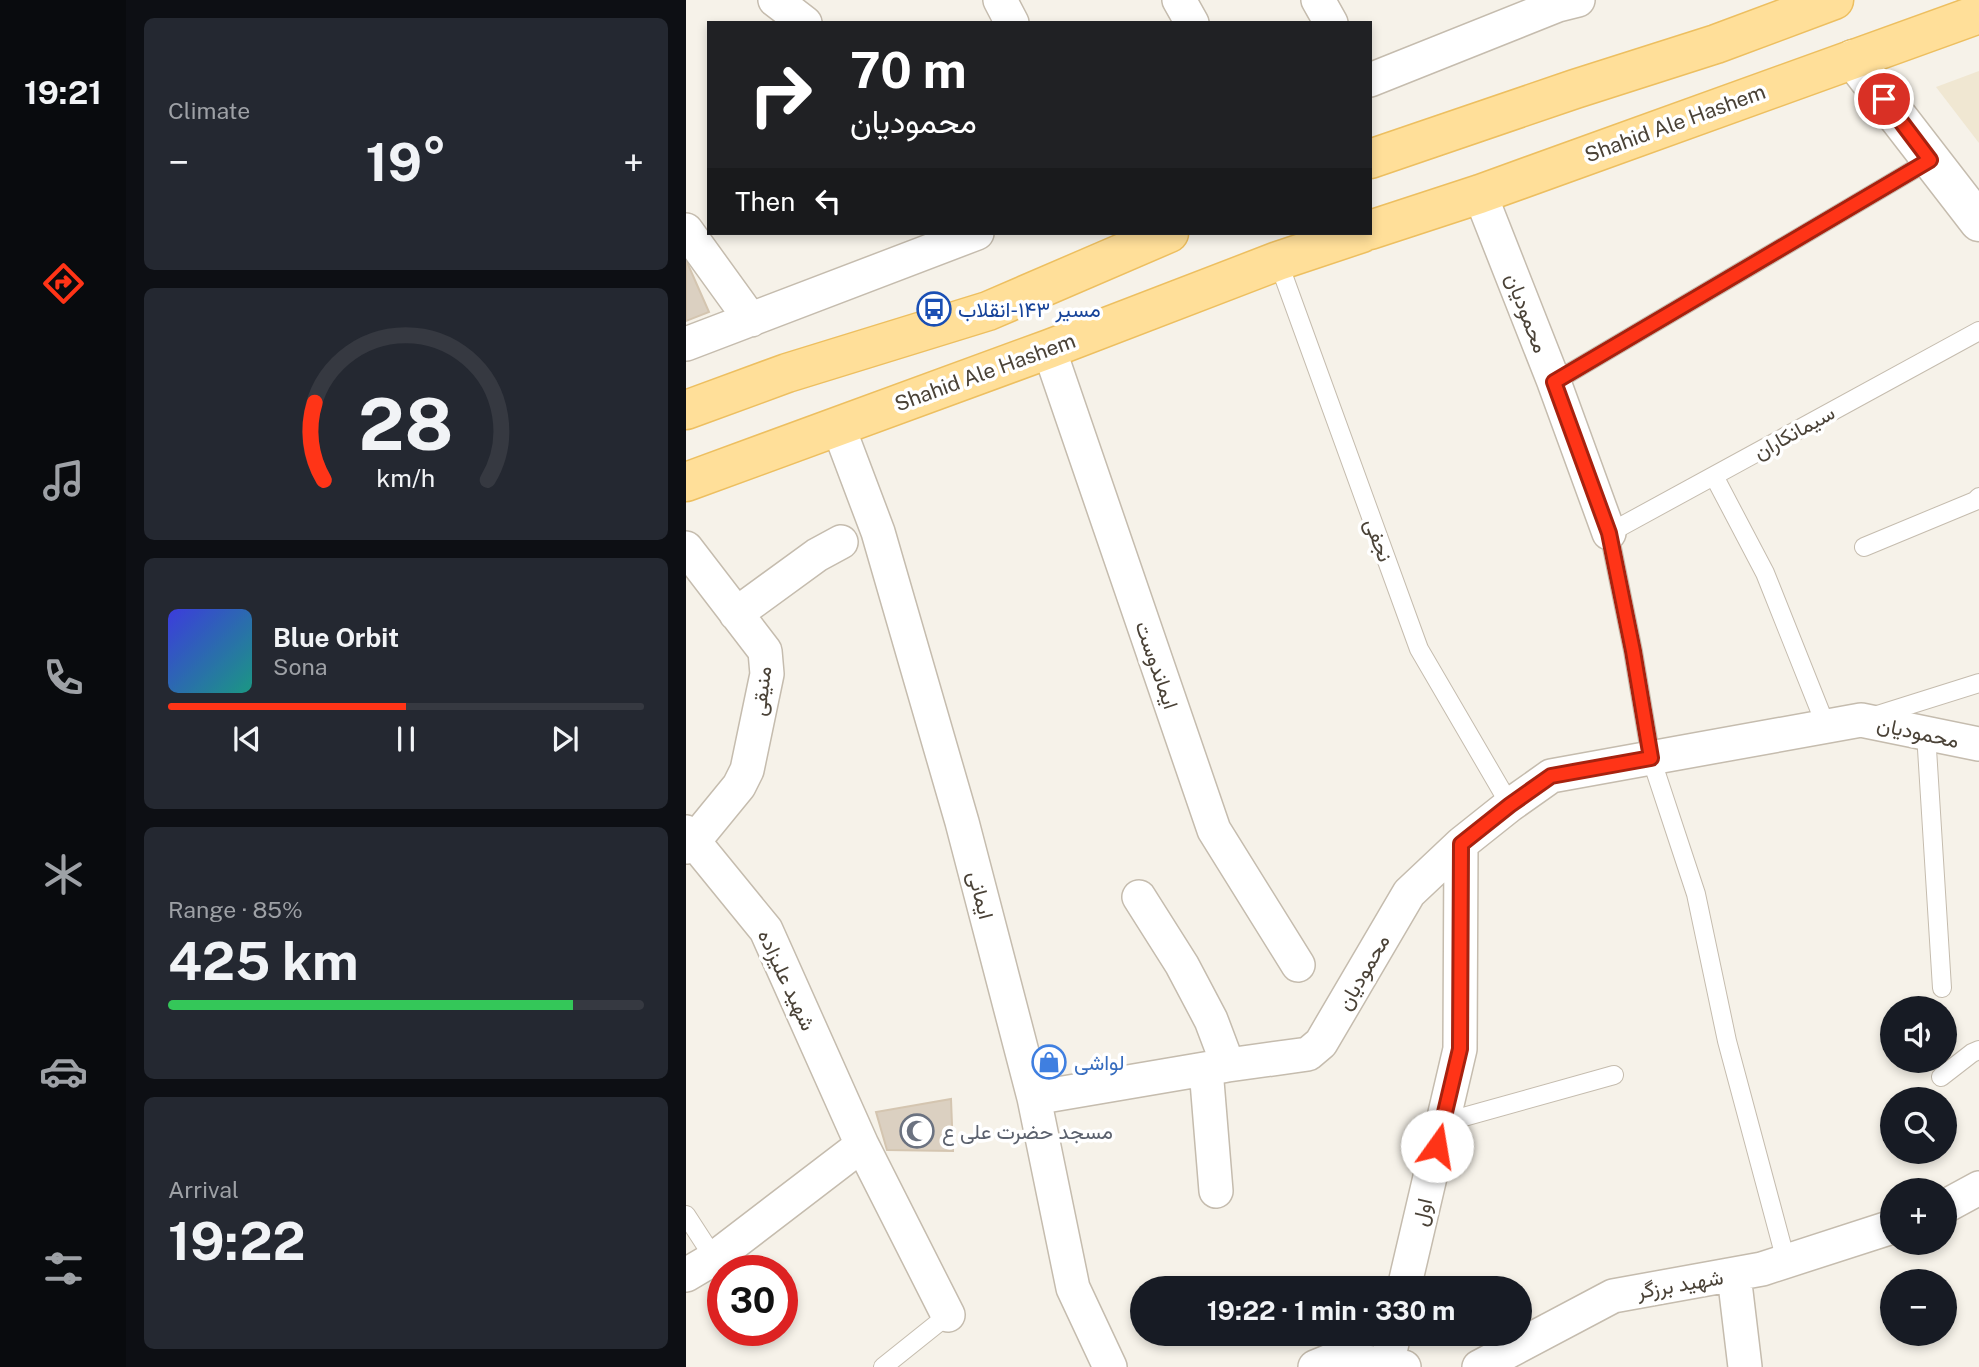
<!DOCTYPE html>
<html lang="en">
<head>
<meta charset="utf-8">
<style>
	:root { --surface:#171b24; --page:#242831; --text:#f1f3f6; --muted:#9ea1a6; --line:#363941; --accent:#ff3417 }
	body { margin:0; font-family:"Public Sans",Vazirmatn,sans-serif; background:var(--page); color:var(--text); height:100vh; display:flex; flex-direction:column; font-size:26px; white-space:nowrap }
	* { box-sizing:border-box; margin:0 }
	p { font-size:23px; color:var(--muted) }
	.icon { flex:none; width:38px; height:38px; fill:none; stroke:currentColor; stroke-width:2; stroke-linecap:round; stroke-linejoin:round }
	.map { position:relative; flex:1; overflow:hidden }
	.side { display:flex; flex-direction:column; gap:18px; padding:18px; background:#0d0f14; width:560px }
	.side>* { flex:none }
	.banner { position:absolute; left:21px; top:21px; width:665px; height:214px; border-radius:0px; box-shadow:0 4px 10px #0003; background:#202124; color:#fff; overflow:hidden }
	.buttons { position:absolute; left:1194px; top:996px; display:grid; gap:14px }
	.buttons a { display:grid; place-items:center; width:77px; height:77px; border-radius:50%; background:var(--surface); box-shadow:0 4px 10px #0003; font-size:35px }
	.speed { position:absolute; left:21px; top:1255px; display:flex; gap:14px; font-size:35px; font-weight:700; text-align:center }
	.speed>* { display:grid; place-content:center; width:91px; height:91px; border-radius:50%; background:var(--surface); box-shadow:0 4px 10px #0003; line-height:1 }
	.speed .limit { border:10px solid #d22; background:#fff; color:#111 }
	.pin { position:absolute; display:grid; place-items:center; width:60px; height:60px; color:#fff; margin:-30px; border:4px solid #fff; border-radius:50%; box-shadow:0 2px 7px #0007 }
	.me { position:absolute; width:77px; margin:-38px; rotate:13deg; stroke-linejoin:round; filter:drop-shadow(0 0 5px #0008) }
	.turn { display:flex; align-items:center; gap:24px; height:147px; padding:0 28px; font-size:32px }
	.turn .icon { width:91px; height:91px; stroke-width:2.5 }
	.turn b { display:block; font-size:49px; line-height:60px }
	.then { display:flex; align-items:center; height:66px; padding:0 28px; background:#0003; gap:14px; font-size:26px }
	.big { font-size:52px; font-weight:700; line-height:1.1 }
	.side .tile { flex:1; display:flex; flex-direction:column; justify-content:center; gap:10px; min-width:0; padding:0 24px; border-radius:10px; background:var(--page) }
	.side .dial { align-items:center; gap:0 }
	.dial svg { height:182px; overflow:visible; fill:none; stroke:var(--line); stroke-width:7; stroke-linecap:round; text-anchor:middle }
	.dial text { fill:var(--text); stroke:none }
	.song { display:flex; align-items:center; gap:21px }
	.cover { width:84px; height:84px; border-radius:10px; background:linear-gradient(135deg,hsl(240 70% 55%),hsl(170 70% 35%)) }
	.played { height:7px; border-radius:4px; background:linear-gradient(90deg,var(--accent) 50%,var(--line) 50%) }
	.keys { display:flex; justify-content:space-around; direction:ltr }
	.heat { display:flex; justify-content:space-between; align-items:center; font-size:38px; direction:ltr }
	.charge { height:10px; border-radius:5px; background:linear-gradient(90deg,#34c759 85%,var(--line) 0) }
	.trip { position:absolute; left:444px; top:1276px; width:402px; height:70px; border-radius:35px; background:var(--surface); box-shadow:0 4px 10px #0003; font-weight:700; line-height:70px; text-align:center }
	main { display:flex; flex:1; min-height:0 }
	.dock { display:flex; flex-direction:column; width:126px; justify-content:space-around; align-items:center; background:#090b0e; color:var(--muted) }
	.dock .icon { width:49px; height:49px }
	.dock .current { color:var(--accent) }
	.dock b { font-size:32px; color:var(--text) }
	.map>svg:first-child { display:block }
</style>
</head>
<body>
<main>
<nav class="dock">
<b>19:21</b>
<svg class="icon current" aria-label="directions" viewBox="0 0 24 24"><path d="M12 3l9 9-9 9-9-9zM9 14v-3h6M13 9l2 2-2 2"/></svg>
<svg class="icon" aria-label="music" viewBox="0 0 24 24"><path d="M9 18V5l10-2v13"/><circle cx="6" cy="18" r="3"/><circle cx="16" cy="16" r="3"/></svg>
<svg class="icon" aria-label="phone" viewBox="0 0 24 24"><path d="M5 4h4l2 5-3 2q2 4 5 5l2-3 5 2v4C11 20 4 13 5 4z"/></svg>
<svg class="icon" aria-label="climate" viewBox="0 0 24 24"><path d="M12 3v18M4 7l16 10M4 17L20 7"/></svg>
<svg class="icon" aria-label="car" viewBox="0 0 24 24"><path d="M5 17H2v-5l4-1 3-4h7l3 4 3 1v5h-3M9 17h6M6 11h13"/><circle cx="7" cy="17" r="2"/><circle cx="17" cy="17" r="2"/></svg>
<svg class="icon" aria-label="filters" viewBox="0 0 24 24"><path d="M4 7h16M4 17h16"/><circle cx="9" cy="7" r="2"/><circle cx="15" cy="17" r="2"/></svg>
</nav>
<section class="side">
<div class="tile"><p>Climate</p>
<div class="heat"><a>−</a><b class="big">19°</b><a>+</a></div>
</div>
<div class="tile dial"><svg viewBox="0 0 100 80">
<path d="M14 69A42 42 0 1 1 86 69"/>
<path d="M14 69A42 42 0 0 1 10 35" stroke="#ff3417"/>
<text x="50" y="56" font-size="32" font-weight="700">28</text>
<text x="50" y="72" font-size="11">km/h</text>
</svg></div>
<div class="tile">
<div class="song"><i class="cover"></i><div><b>Blue Orbit</b><p>Sona</p></div></div>
<div class="played"></div>
<div class="keys"><svg class="icon" aria-label="previous" viewBox="0 0 24 24"><path d="M18 5L8 12l10 7zM5 5v14"/></svg><svg class="icon" aria-label="pause" viewBox="0 0 24 24"><path d="M8 5v14M16 5v14"/></svg><svg class="icon" aria-label="next" viewBox="0 0 24 24"><path d="M6 5l10 7-10 7zM19 5v14"/></svg></div>
</div>
<div class="tile"><p>Range · 85%</p><b class="big">425 km</b><div class="charge"></div></div>
<div class="tile"><p>Arrival</p><b class="big">19:22</b></div>
</section>
<div class="map">
<svg width="1293" height="1367" viewBox="0 0 1293 1367">
	<rect width="100%" height="100%" fill="#f6f2e9"/>
	<!-- education -->
	<path fill="#f0e7d2" d="M1293 71V143L1250 87Z"/>
	<!-- building -->
	<path fill="#dbd0c1" stroke="#d4c5b0" stroke-width="2" d="M0 260 23 312 0 321Z
		M265 1099 267 1151 201 1150 190 1112Z"/>
	<g fill="none" stroke-linecap="round" stroke-linejoin="round">
		<defs>
			<path id="service" d="M592 261 733 649 824 805
				M868 382 1244 160
				M1028 476 1079 573 1140 726
				M1178 547 1289 501 1293 497
				M1185 717 1293 683
				M1240 733 1256 988
				M1255 1077 1286 1053 1293 1050
				M756 1123 928 1075
				M0 1215 37 1272
				M1100 1261 1041 1041 1010 894 965 758 947 651 923 533 1293 331
				M197 1367 262 1315"/>
			<path id="minor" d="M89 0 119 23
				M314 0 326 23
				M493 0 506 23
				M632 0 645 23
				M684 80 872 5 892 0
				M794 194 868 382 923 533
				M0 230 65 320
				M0 344 291 233
				M363 349 528 830 612 965
				M152 426 192 532 276 822 348 1098 387 1288 424 1367
				M0 548 79 651 81 674 61 770 53 786 8 841 0 847
				M50 614 131 555 155 542
				M0 832 80 930 176 1145
				M453 897 496 965 525 1020 542 1065
				M520 1069 530 1191
				M348 1098 542 1065 622 1054 635 1043 723 893 775 844 824 805 865 776 1175 720 1293 744
				M1258 1207 1293 1188
				M0 1275 27 1259 176 1145 262 1315
				M1048 1275 1059 1367
				M718 1288 774 1049 775 844
				M701 1365 708 1334
				M629 1367 651 1358 718 1367
				M793 1367 927 1296 1076 1269 1206 1227"/>
			<path id="tertiary" d="M1167 59 1293 222"/>
			<path id="primary" d="M684 159 889 89 1030 44 1148 0
				M684 230 794 194 1293 14
				M0 410 101 373 302 311 483 233
				M0 482 363 349 592 261 676 233"/>
		</defs>
		<!-- service casing -->
		<use href="#service" stroke="#c5bcae" stroke-width="20"/>
		<!-- minor casing -->
		<use href="#minor" stroke="#c5bcae" stroke-width="36"/>
		<!-- tertiary casing -->
		<use href="#tertiary" stroke="#c5bcae" stroke-width="41"/>
		<!-- primary casing -->
		<use href="#primary" stroke="#edbf60" stroke-width="41"/>
		<!-- service -->
		<use href="#service" stroke="#fff" stroke-width="18"/>
		<!-- minor -->
		<use href="#minor" stroke="#fff" stroke-width="33"/>
		<!-- tertiary -->
		<use href="#tertiary" stroke="#fff" stroke-width="38"/>
		<!-- primary -->
		<use href="#primary" stroke="#ffdf99" stroke-width="38"/>
	</g>
	<g fill="none" stroke-linecap="round" stroke-linejoin="round">
		<defs>
			<path id="route" d="M751 1146 774 1049 775 844 824 805 865 776 965 758 947 651 923 533 868 382 1244 160 1198 99"/>
		</defs>
		<!-- route casing -->
		<use href="#route" stroke="#a6220f" stroke-width="18"/>
		<!-- route -->
		<use href="#route" stroke="#ff3417" stroke-width="12"/>
	</g>
	<!-- icons -->
	<defs>
		<symbol id="bus-ring" viewBox="-11 -11 22 22"><circle r="9.5" fill="#fff" stroke="#1a4fb4" stroke-width="1.5"/><path d="M-5-6H5V4H4V6H2V4H-2V6H-4V4H-5ZM-3.5-4V0h7V-4ZM-3.5 1.2v1.5H-2V1.2ZM2 1.2v1.5H3.5V1.2Z" fill="#1a4fb4"/></symbol>
		<symbol id="shop-ring" viewBox="-11 -11 22 22"><circle r="9.5" fill="#fff" stroke="#3f7fe0" stroke-width="1.5"/><path d="M-5-2.5h2.3a2.7 3.5 0 0 1 5.4 0H5L5.5 6h-11ZM-1.5-2.5h3a1.5 2.3 0 0 0-3 0Z" fill="#3f7fe0"/></symbol>
		<symbol id="mosque-ring" viewBox="-11 -11 22 22"><circle r="9.5" fill="#fff" stroke="#6b7280" stroke-width="1.5"/><path d="M3.5-4.9A6 6 0 1 0 3.5 4.9A5 5 0 1 1 3.5-4.9Z" fill="#6b7280"/></symbol>
	</defs>
	<g fill-rule="evenodd">
		<use href="#bus-ring" x="229" y="290" width="38" height="38"/>
		<use href="#shop-ring" x="344" y="1043" width="38" height="38"/>
		<use href="#mosque-ring" x="212" y="1112" width="38" height="38"/>
	</g>
	<g text-anchor="middle" dominant-baseline="central" stroke-width="7" stroke-linejoin="round" paint-order="stroke">
		<!-- street labels -->
		<g font-size="21" fill="#4a4237" stroke="#fff">
			<text transform="translate(989 123) rotate(-20)">Shahid Ale Hashem</text>
			<text transform="translate(841 313) rotate(69)">محمودیان</text>
			<text transform="translate(299 372) rotate(-20)">Shahid Ale Hashem</text>
			<text transform="translate(1108 432) rotate(-29)">سیمانکاران</text>
			<text transform="translate(693 540) rotate(70)">نجفی</text>
			<text transform="translate(471 665) rotate(71)">ایماندوست</text>
			<text transform="translate(75 691) rotate(-83)">منیقی</text>
			<text transform="translate(1232 732) rotate(12)">محمودیان</text>
			<text transform="translate(295 895) rotate(76)">ایمانی</text>
			<text transform="translate(677 972) rotate(-60)">محمودیان</text>
			<text transform="translate(101 980) rotate(65)">شهید علیزاده</text>
			<text transform="translate(736 1212) rotate(-77)">اول</text>
			<text transform="translate(994 1284) rotate(-10)">شهید برزگر</text>
		</g>
		<!-- transit labels -->
		<g font-size="21" fill="#164399" stroke="#fff" text-anchor="start">
			<text x="272" y="309">مسیر ۱۴۳-انقلاب</text>
		</g>
		<!-- shop labels -->
		<g font-size="21" fill="#366cbe" stroke="#fff" text-anchor="start">
			<text x="388" y="1062">لواشی</text>
		</g>
		<!-- worship labels -->
		<g font-size="21" fill="#5b616d" stroke="#fff" text-anchor="start">
			<text x="256" y="1131">مسجد حضرت علی ع</text>
		</g>
	</g>
</svg>
<div class="buttons">
<a><svg class="icon" aria-label="sound" viewBox="0 0 24 24"><path d="M4 9h4l5-4v14l-5-4H4zM17 9q2 3 0 6"/></svg></a>
<a><svg class="icon" aria-label="search" viewBox="0 0 24 24"><circle cx="10" cy="10" r="6"/><path d="M15 15l6 6"/></svg></a>
<a>+</a>
<a>−</a>
</div>
<div class="speed"><div class="limit">30</div></div>
<div class="pin" style="left:1198px;top:99px;background:#d93025"><svg class="icon" aria-label="arrive" viewBox="0 0 24 24"><path d="M6 21V4h12l-3 4 3 4H6"/></svg></div>
<svg class="me" style="left:751px;top:1146px" viewBox="-20 -20 40 40"><circle r="19" fill="#fff"/><path d="M0-13L10 11 0 6-10 11z" fill="#ff3417"/></svg>
<div class="trip">19:22 · 1 min · 330 m</div>
<div class="banner">
<div class="turn"><svg class="icon" aria-label="right" viewBox="0 0 24 24"><path d="M7 20v-9h11M14 6l5 5-5 5"/></svg><div><b>70 m</b>محمودیان</div></div>
<div class="then">Then<svg class="icon" aria-label="left" viewBox="0 0 24 24"><path d="M17 20v-9H6M10 6l-5 5 5 5"/></svg></div>
</div>
</div>
</main>
</body>
</html>
